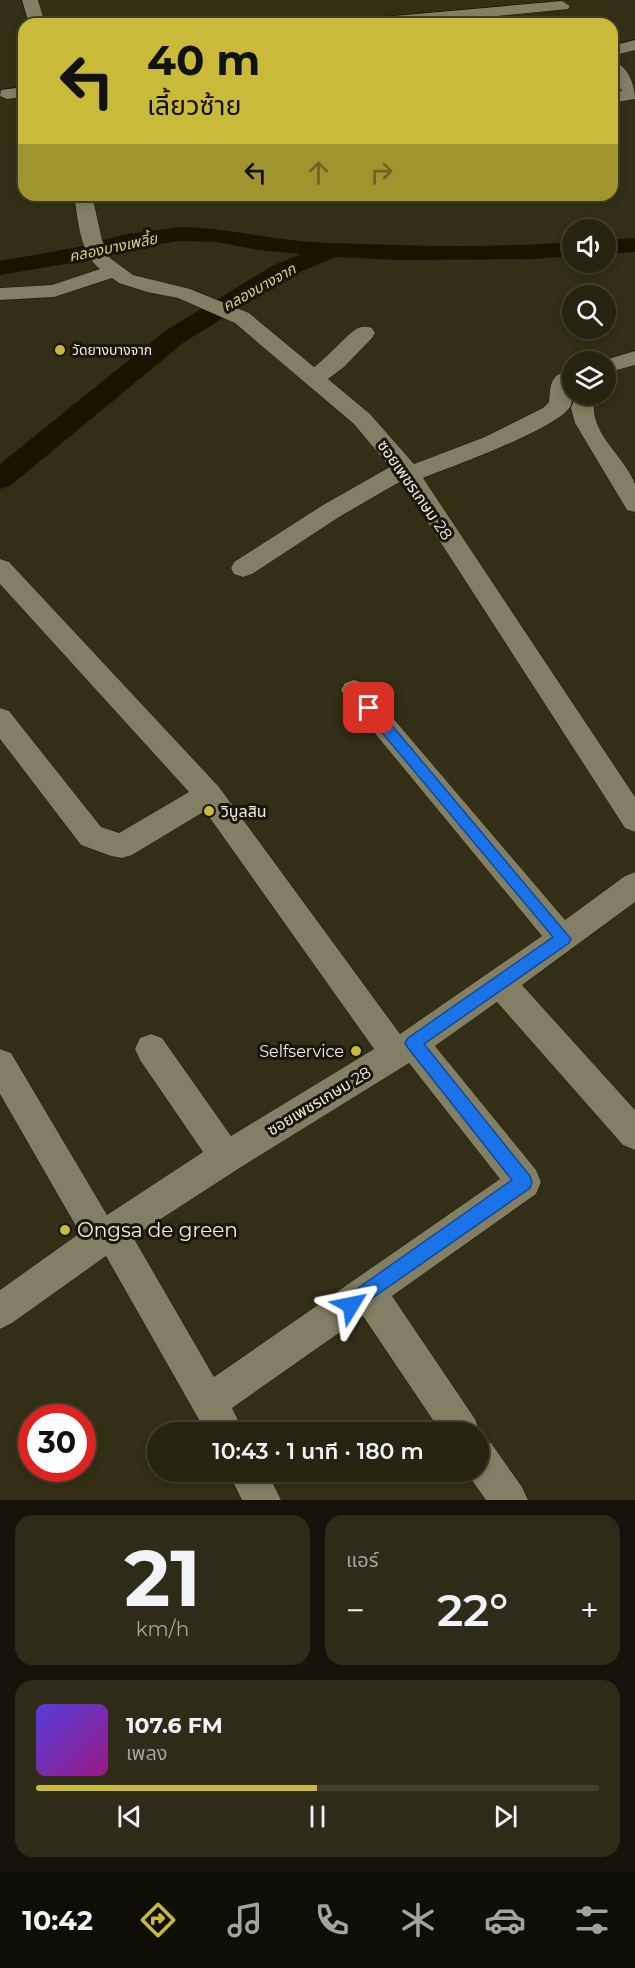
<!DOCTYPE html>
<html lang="th">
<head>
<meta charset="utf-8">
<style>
	:root { --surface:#262310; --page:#2e2b19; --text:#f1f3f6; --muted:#a4a49f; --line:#424030; --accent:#c9ba3a }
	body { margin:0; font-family:Montserrat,"Noto Sans Thai",sans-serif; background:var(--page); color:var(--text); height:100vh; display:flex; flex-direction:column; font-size:22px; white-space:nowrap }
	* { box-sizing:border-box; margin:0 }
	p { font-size:20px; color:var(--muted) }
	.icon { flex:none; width:33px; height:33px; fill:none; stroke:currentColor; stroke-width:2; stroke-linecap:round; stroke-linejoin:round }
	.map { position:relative; height:1500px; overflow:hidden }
	.details { display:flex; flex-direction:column; gap:15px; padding:15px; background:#151309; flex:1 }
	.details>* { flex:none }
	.hud { position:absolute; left:18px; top:18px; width:600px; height:183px; border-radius:18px; box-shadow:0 3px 9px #0003,0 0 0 2px var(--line); background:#c9ba3a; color:#111; overflow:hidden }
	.controls { position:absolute; left:562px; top:219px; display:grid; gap:12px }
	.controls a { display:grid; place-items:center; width:54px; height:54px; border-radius:50%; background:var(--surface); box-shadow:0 3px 9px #0003,0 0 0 2px var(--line); font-size:30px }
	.speed { position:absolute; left:18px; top:1404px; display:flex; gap:12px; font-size:30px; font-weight:700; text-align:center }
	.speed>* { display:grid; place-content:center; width:78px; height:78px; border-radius:50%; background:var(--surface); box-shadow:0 3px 9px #0003,0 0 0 2px var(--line); line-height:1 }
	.speed .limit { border:9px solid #d22; background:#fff; color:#111 }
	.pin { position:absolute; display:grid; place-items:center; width:51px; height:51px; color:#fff; margin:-26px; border-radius:12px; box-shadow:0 3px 9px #0006 }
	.me { position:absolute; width:66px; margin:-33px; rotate:55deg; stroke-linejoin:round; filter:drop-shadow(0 0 4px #0008) }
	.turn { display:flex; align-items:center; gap:21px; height:126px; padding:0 30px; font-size:27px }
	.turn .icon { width:78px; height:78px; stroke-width:2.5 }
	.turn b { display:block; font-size:42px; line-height:51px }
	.lanes { display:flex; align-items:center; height:57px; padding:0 30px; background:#0003; justify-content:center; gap:30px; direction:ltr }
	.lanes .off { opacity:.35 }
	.big { font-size:45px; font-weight:600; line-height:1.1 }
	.details .card { flex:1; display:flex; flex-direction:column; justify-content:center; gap:9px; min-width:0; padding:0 21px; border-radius:18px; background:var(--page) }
	.details .dial { align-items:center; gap:0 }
	.dial b { font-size:78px; line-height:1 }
	.song { display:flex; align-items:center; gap:18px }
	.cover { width:72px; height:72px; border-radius:9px; background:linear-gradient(135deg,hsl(250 70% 55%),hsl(310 70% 35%)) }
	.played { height:6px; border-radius:3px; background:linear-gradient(90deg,var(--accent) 50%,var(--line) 50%) }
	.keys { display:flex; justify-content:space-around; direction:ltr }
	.heat { display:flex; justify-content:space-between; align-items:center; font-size:33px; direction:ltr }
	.details .tiles { flex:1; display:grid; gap:15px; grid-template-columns:1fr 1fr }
	.card:last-child { grid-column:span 2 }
	.trip { position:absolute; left:147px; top:1422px; width:342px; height:60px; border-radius:30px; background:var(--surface); box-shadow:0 3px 9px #0003,0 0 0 2px var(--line); font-weight:600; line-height:60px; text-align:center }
	.dock { display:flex; height:96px; justify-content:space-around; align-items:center; background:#0f0e06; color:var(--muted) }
	.dock .icon { width:42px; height:42px }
	.dock .current { color:var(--accent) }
	.dock b { font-size:27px; color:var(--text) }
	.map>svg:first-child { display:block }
</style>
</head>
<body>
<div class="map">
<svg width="635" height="1500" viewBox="0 0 635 1500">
	<rect width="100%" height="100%" fill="#322f16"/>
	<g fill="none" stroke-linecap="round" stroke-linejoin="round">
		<!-- canal -->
		<path fill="#181400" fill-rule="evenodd" d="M181 227C231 228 280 242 331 243 411 246 493 248 573 242V256L535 259 398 260 336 257 290 276 183 343 10 486 0 489V464L165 331 272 266 301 254 258 250 217 242 181 241 125 249 83 261 0 275V261L79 247 122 235Z
			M635 238V252L606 254V240Z"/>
		<defs>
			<path id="minor" d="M22 0H38L45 24H29Z
				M562 1 570 6 568 9 415 24H352L360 19Z
				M635 40V50L612 56V46Z
				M612 61C628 65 635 85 635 99L612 103V93L622 91 612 78Z
				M24 87V97L7 99 0 96 1 90Z
				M74 195H92L102 240 110 258 133 275 190 289 249 313 314 367C327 358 347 334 358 328 363 326 368 327 372 328L375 333 372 338 344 367 328 379 370 414 414 464 485 437 543 408 549 402C551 381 550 375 573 369 573 380 574 395 571 405 563 427 448 468 423 478L635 797V832L625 828 401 481 339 517 252 574 243 577 234 574 231 568 234 562 323 505 390 467 354 424 235 323 178 298 147 292 119 283 112 278 54 297 0 300V288L52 285 100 269C79 253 78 218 74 195Z
				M635 351V365L606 373V362H598Z
				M576 395H592L595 400C587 431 625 457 635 484 635 492 635 504 635 512L627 510 575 423 571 408Z
				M0 559 9 562 219 787 400 1034 542 936 345 697 341 690 345 683 354 680 363 683 565 920 625 876 635 872V902L522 985 635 1110V1150L623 1145 497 1002 435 1046 536 1170 541 1182 536 1194 392 1296 475 1419 480 1432 478 1437V1432H441L363 1316 232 1408 244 1432H206L106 1256 12 1323 0 1329V1290L80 1233 0 1094V1049L11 1053 107 1215 203 1152 140 1060 135 1049 140 1038 151 1034 162 1038 231 1136 374 1049 205 811 132 855 122 858 111 856 81 845 0 739V708L9 711 101 827 119 833 189 792 0 584ZM409 1063 500 1179 214 1377 133 1237 238 1169Z
				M478 1438 491 1443 522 1487 528 1500H486L466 1472H478Z
				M228 1472H267L281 1500H242Z"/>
		</defs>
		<!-- minor casing -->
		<use href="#minor" stroke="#1a1701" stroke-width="1"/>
		<!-- minor -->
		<use href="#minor" fill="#827f64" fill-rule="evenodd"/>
	</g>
	<!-- route -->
	<path fill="#1a73e8" stroke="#114b97" stroke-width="1.5" d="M369 702 374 704 571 939 569 943 424 1044 530 1176 532 1182 530 1188 351 1313 344 1311 342 1305 344 1298 512 1180 408 1048 405 1043 408 1038 553 937 364 711 362 708Z"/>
	<!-- markers -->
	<g fill="#c9ba3a" stroke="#18160c" stroke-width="2">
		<circle cx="60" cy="350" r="6"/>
		<circle cx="209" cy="811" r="6"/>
		<circle cx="356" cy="1051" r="6"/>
		<circle cx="65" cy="1230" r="6"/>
	</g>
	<g text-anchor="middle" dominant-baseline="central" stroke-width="6" stroke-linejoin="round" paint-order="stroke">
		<!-- far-poi labels -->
		<g font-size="14" fill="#efeedf" stroke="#18160c" text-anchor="start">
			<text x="72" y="350">วัดยางบางจาก</text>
		</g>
		<!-- far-water labels -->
		<g font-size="15" font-style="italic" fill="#dad07c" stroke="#18160c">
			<text transform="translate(113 247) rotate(-12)">คลองบางเพลี้ย</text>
			<text transform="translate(259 287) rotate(-29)">คลองบางจาก</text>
		</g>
		<!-- street labels -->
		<g font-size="16" fill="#efeedf" stroke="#18160c">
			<text transform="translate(415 490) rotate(55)">ซอยเพชรเกษม 28</text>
			<text transform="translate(319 1101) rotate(-31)">ซอยเพชรเกษม 28</text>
		</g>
		<!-- poi labels -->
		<g font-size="16" fill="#efeedf" stroke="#18160c" text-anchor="start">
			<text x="221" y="811">วิบูลสิน</text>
			<text x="344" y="1051" text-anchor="end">Selfservice</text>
		</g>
		<!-- near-poi labels -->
		<g font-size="20" fill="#efeedf" stroke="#18160c" text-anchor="start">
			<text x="77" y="1230">Ongsa de green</text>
		</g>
	</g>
</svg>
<div class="controls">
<a><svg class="icon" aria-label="sound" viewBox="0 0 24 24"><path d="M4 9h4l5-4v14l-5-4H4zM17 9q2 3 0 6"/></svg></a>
<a><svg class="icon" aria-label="search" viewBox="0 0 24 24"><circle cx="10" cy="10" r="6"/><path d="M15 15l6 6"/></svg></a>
<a><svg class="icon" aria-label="layers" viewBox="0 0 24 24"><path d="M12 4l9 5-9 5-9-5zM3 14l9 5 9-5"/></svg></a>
</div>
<div class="speed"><div class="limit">30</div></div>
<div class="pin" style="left:369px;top:708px;background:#d93025"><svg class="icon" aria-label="arrive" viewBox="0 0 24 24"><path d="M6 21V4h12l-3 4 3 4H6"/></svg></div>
<svg class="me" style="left:351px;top:1305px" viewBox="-20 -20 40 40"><path d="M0-17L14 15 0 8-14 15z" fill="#1a73e8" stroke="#fff" stroke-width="4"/></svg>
<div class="trip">10:43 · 1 นาที · 180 m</div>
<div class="hud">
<div class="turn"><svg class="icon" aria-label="left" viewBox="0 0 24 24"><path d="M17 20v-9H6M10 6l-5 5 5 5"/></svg><div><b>40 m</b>เลี้ยวซ้าย</div></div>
<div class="lanes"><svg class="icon" aria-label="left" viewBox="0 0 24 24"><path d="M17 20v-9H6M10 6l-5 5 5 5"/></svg><svg class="icon off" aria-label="ahead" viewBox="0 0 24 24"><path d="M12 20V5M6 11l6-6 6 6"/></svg><svg class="icon off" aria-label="right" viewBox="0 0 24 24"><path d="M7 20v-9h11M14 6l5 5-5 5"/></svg></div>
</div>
</div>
<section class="details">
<div class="tiles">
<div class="card dial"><b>21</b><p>km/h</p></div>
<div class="card"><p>แอร์</p>
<div class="heat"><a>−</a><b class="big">22°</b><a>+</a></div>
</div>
<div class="card">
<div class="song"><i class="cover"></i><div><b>107.6 FM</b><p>เพลง</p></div></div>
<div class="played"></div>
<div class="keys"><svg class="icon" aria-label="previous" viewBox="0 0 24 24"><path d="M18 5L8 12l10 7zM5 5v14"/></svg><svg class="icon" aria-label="pause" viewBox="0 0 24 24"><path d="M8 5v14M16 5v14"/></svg><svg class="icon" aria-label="next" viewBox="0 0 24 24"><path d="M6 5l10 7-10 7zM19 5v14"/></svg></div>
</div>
</div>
</section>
<nav class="dock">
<b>10:42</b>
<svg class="icon current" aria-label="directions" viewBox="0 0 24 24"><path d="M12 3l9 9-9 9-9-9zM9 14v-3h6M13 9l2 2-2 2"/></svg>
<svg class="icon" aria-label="music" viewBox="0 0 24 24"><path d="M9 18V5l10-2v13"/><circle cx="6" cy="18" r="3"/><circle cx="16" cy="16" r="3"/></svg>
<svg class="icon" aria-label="phone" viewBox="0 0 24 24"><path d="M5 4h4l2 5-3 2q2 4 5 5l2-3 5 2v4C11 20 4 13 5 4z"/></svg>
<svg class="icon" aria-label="climate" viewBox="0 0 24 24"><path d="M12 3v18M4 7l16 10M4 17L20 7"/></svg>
<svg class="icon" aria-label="car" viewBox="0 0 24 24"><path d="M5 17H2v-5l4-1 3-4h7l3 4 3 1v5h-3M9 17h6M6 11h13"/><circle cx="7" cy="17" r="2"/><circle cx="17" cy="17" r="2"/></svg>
<svg class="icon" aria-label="filters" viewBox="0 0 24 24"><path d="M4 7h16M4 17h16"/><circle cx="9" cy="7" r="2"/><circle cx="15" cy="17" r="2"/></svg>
</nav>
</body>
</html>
